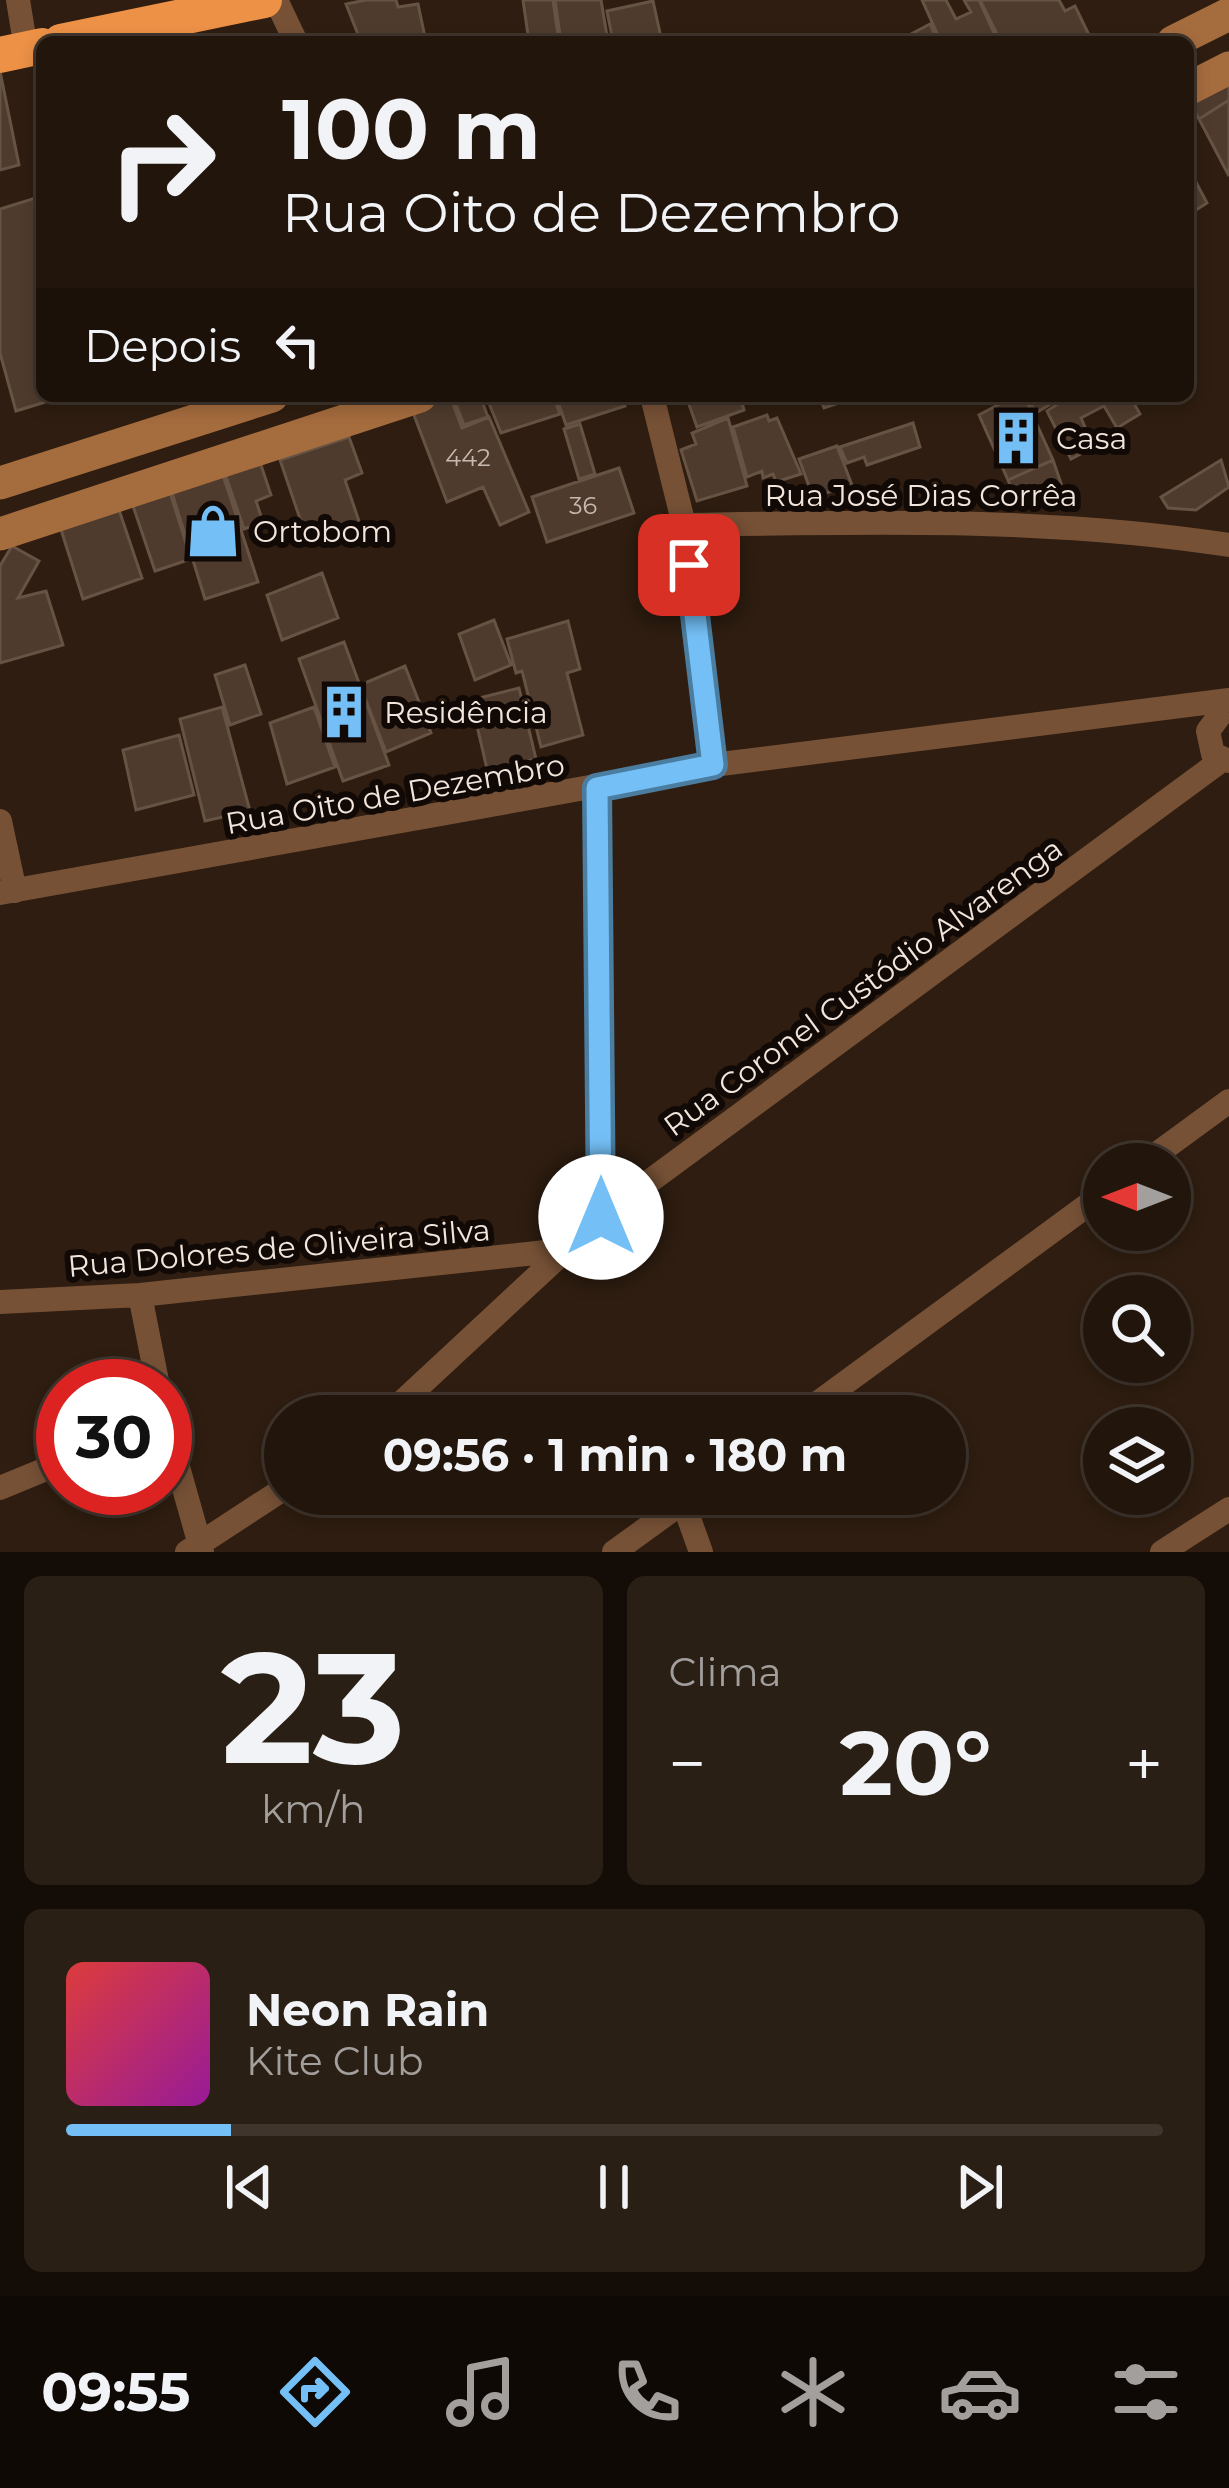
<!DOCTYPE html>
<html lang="pt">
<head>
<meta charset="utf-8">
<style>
	:root { --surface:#22160c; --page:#2a1f15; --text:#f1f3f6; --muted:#a29f9d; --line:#3f352d; --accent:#74c0f6 }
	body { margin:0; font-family:Montserrat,sans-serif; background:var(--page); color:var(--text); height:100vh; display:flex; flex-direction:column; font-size:45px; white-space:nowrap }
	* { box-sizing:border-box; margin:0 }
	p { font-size:39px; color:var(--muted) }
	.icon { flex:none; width:66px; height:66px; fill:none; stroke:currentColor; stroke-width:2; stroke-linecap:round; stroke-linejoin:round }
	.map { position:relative; height:1552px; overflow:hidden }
	.drawer { display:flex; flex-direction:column; gap:24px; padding:24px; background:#130c07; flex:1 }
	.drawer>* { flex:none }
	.top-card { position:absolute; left:36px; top:36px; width:1158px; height:366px; border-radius:18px; box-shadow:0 6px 18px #0003,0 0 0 3px var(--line); background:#22160c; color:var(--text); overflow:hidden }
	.needle { width:78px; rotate:270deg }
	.controls { position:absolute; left:1083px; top:1143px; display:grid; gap:24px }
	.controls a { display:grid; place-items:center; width:108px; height:108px; border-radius:50%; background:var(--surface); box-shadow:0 6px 18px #0003,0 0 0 3px var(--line); font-size:60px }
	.speed { position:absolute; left:36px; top:1359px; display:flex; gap:24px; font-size:60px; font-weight:700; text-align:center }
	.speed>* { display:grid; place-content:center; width:156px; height:156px; border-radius:50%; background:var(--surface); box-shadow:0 6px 18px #0003,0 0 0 3px var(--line); line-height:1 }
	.speed .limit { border:18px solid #d22; background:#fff; color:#111 }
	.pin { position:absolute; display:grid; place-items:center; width:102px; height:102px; color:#fff; margin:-51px; border-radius:24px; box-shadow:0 6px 18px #0006 }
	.me { position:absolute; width:132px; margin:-66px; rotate:0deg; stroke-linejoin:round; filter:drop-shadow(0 0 9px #0008) }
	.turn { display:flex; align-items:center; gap:42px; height:252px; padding:0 48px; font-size:54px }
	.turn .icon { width:156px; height:156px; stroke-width:2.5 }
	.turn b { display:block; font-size:84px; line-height:102px }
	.then { display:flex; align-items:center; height:114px; padding:0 48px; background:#0003; gap:24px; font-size:45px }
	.big { font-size:90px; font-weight:700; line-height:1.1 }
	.drawer .tile { flex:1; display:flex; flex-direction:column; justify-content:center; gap:18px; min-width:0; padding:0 42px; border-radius:18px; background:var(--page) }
	.drawer .dial { align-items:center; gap:0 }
	.dial b { font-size:156px; line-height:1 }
	.song { display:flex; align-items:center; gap:36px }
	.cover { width:144px; height:144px; border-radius:18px; background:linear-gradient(135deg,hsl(0 70% 55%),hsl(300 70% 35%)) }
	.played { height:12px; border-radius:6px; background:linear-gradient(90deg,var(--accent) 15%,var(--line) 15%) }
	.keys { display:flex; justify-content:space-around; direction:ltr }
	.heat { display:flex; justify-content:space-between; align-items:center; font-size:66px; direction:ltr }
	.drawer .tiles { flex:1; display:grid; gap:24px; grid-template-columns:1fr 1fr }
	.tile:last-child { grid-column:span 2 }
	.trip { position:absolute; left:264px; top:1395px; width:702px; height:120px; border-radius:60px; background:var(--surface); box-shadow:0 6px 18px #0003,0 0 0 3px var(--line); font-weight:700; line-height:120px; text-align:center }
	.menu { display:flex; height:192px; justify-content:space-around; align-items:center; background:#0e0905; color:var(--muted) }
	.menu .icon { width:84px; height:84px }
	.menu .active { color:var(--accent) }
	.menu b { font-size:54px; color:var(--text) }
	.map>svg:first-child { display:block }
</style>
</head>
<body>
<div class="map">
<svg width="1229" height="1552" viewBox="0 0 1229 1552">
	<rect width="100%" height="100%" fill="#2e1d10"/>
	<!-- building -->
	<path fill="#4e3b2d" stroke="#675344" stroke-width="3" d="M366 0H396L398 7 418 4 426 42H361L346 4Z
		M523 0H553L559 42H529Z
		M555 0H601L608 42H561Z
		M922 0H946L956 19 971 12 964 0H979L998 42H941Z
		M980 0H1059L1065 11 1075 6 1090 37 1081 42H1001Z
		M653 1 662 42H613L607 11Z
		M930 24 938 42H898L911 34Z
		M0 71 19 165 0 170Z
		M1229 72V100L1199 119 1188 98Z
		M1229 100V176L1199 119Z
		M1188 167 1207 203 1188 215Z
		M42 196V396H65L16 411 0 353V209Z
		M425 396H450L462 428 489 417 529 512 500 525 483 487 447 502 409 402Z
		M453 396H480L488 417 464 425Z
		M486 396H553L560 414 501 433Z
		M556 396H621L625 406 566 425Z
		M686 396H740L744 410 697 427Z
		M819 396H860L824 408Z
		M819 396H860L824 408Z
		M1015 396H1024L1053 460 1008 480 979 415Z
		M1026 396H1064L1036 413Z
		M1070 396H1130L1140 414 1117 428 1104 406 1081 418 1094 447 1071 459 1047 411Z
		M767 415 769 421 777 418 801 474 776 482 773 474 763 478 762 471 747 477 733 427Z
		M728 418 747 486 697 501 681 450 696 444 692 433Z
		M913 423 920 447 867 465 864 457 847 463 840 447Z
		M580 424 595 474 579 479 564 429Z
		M349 437 362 473 345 480 361 527 309 545 280 460Z
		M837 446 852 485 813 497 799 459Z
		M256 450 271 495 256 501 263 522 244 529 221 462Z
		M1053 460 1066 498 1015 497 1008 480Z
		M1221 460 1229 487 1196 510 1168 508 1161 497Z
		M219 463 258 582 205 599 168 480Z
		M619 468 634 513 547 542 532 497Z
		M166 480 191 559 155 571 129 494Z
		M115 498 142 578 83 599 57 517Z
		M12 546 39 561 18 598 46 591 63 645 0 663V566Z
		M322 573 338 618 282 640 267 595Z
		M494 620 511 665 475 680 459 634Z
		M568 621 580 669 567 673 583 735 541 747 522 671 516 673 507 639Z
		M344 642 389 765 343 781 299 659Z
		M245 665 261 714 230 725 215 675Z
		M405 666 431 733 386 752 360 685Z
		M519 688 536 759 487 769 471 700Z
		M222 707 250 811 205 821 180 719Z
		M314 707 335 767 287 784 270 723Z
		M179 735 194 795 136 810 123 750Z"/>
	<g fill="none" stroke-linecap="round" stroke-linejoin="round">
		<!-- street -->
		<path stroke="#765136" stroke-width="24" d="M18 0 26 49
			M276 0 296 42
			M652 396 684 525 713 765
			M684 525C868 522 1047 517 1229 545
			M1229 703 1208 731 1213 754 1229 761
			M597 788 601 1217
			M0 821 15 891
			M0 893 713 765 1229 700
			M1143 1164 1229 1101
			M140 1295 158 1386
			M0 1302 140 1295 564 1250
			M387 1416 601 1217 1222 760
			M800 1416 1104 1193
			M165 1421 202 1552
			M0 1488 63 1462
			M683 1502 701 1552
			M187 1552 285 1488
			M614 1552 694 1494
			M1162 1552 1229 1509"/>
		<!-- secondary -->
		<path stroke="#a56c3e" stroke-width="33" d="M1173 42 1229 14
			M1188 89 1229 68
			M0 483 272 396
			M0 534 420 396"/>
		<!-- highway -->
		<path stroke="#ec9146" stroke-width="36" d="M61 42 264 0
			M0 55 42 46"/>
	</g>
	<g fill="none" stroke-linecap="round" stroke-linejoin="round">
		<defs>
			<path id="route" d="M601 1217 597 788 713 765 689 565"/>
		</defs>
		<!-- route casing -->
		<use href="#route" stroke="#4b7da0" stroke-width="30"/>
		<!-- route -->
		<use href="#route" stroke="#74c0f6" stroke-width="21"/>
	</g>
	<!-- icons -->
	<defs>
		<symbol id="building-bare" viewBox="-9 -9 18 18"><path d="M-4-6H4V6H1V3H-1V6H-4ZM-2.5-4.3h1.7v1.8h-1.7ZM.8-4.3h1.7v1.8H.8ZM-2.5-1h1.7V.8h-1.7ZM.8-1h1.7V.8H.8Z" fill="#74c0f6" stroke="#110905" stroke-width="2.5" paint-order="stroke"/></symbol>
		<symbol id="shop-bare" viewBox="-9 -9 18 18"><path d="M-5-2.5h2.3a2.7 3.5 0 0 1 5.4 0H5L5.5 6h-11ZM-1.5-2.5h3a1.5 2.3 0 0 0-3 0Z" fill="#74c0f6" stroke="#110905" stroke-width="2.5" paint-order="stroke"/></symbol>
	</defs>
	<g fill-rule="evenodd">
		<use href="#building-bare" x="978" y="400" width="76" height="76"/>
		<use href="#shop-bare" x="175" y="493" width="76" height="76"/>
		<use href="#building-bare" x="306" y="674" width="76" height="76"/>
	</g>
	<g text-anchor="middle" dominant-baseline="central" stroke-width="12" stroke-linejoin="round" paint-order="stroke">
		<!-- number labels -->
		<g font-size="24" fill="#c8bab0">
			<text x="468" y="457">442</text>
			<text x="583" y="505">36</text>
		</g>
		<!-- poi labels -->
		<g font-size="30" fill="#f1e5dc" stroke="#110905" text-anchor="start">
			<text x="1056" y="438">Casa</text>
			<text x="253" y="531">Ortobom</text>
			<text x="384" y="712">Residência</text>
		</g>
		<!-- street labels -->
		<g font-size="30" fill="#f1e5dc" stroke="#110905">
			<text x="921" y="495">Rua José Dias Corrêa</text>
			<text transform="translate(395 794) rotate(-10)">Rua Oito de Dezembro</text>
			<text transform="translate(863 987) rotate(-36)">Rua Coronel Custódio Alvarenga</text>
			<text transform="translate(279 1248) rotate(-5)">Rua Dolores de Oliveira Silva</text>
		</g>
	</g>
</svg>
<div class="controls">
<a><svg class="needle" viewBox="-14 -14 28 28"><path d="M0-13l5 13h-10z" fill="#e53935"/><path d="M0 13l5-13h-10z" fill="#a29f9d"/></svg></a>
<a><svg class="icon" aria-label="search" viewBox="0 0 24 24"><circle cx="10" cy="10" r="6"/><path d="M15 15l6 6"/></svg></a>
<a><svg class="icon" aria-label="layers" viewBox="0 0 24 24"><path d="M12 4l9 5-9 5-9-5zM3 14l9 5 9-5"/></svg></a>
</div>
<div class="speed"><div class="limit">30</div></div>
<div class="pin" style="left:689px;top:565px;background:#d93025"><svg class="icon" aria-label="arrive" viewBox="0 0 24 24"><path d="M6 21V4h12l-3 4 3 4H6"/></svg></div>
<svg class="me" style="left:601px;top:1217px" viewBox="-20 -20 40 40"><circle r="19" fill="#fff"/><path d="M0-13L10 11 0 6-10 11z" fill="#74c0f6"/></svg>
<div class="trip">09:56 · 1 min · 180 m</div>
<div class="top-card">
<div class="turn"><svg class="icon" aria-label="right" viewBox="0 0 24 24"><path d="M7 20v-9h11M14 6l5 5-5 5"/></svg><div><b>100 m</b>Rua Oito de Dezembro</div></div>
<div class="then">Depois<svg class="icon" aria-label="left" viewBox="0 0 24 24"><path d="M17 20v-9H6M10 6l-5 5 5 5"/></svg></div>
</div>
</div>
<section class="drawer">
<div class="tiles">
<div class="tile dial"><b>23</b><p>km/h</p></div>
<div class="tile"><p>Clima</p>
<div class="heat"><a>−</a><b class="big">20°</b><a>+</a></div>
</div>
<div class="tile">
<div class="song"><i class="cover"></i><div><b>Neon Rain</b><p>Kite Club</p></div></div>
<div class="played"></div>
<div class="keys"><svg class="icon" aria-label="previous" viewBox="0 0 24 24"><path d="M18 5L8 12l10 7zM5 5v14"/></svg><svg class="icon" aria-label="pause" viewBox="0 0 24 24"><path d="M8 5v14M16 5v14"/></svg><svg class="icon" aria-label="next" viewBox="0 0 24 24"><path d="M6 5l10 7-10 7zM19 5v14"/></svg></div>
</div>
</div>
</section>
<nav class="menu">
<b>09:55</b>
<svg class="icon active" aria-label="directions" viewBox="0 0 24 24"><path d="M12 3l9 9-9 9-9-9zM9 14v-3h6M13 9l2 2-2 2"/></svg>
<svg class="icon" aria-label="music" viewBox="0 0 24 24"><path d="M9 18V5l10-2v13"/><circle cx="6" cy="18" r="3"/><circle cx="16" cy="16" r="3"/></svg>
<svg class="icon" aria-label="phone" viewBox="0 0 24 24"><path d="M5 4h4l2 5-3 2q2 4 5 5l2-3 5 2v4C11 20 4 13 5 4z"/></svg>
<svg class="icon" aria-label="climate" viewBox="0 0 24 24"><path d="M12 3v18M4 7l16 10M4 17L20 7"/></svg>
<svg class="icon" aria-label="car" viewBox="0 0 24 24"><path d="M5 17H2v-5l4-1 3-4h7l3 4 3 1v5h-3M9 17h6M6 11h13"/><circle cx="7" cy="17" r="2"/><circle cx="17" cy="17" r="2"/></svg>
<svg class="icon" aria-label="filters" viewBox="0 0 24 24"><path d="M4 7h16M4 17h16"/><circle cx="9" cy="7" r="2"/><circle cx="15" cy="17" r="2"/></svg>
</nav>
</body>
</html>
